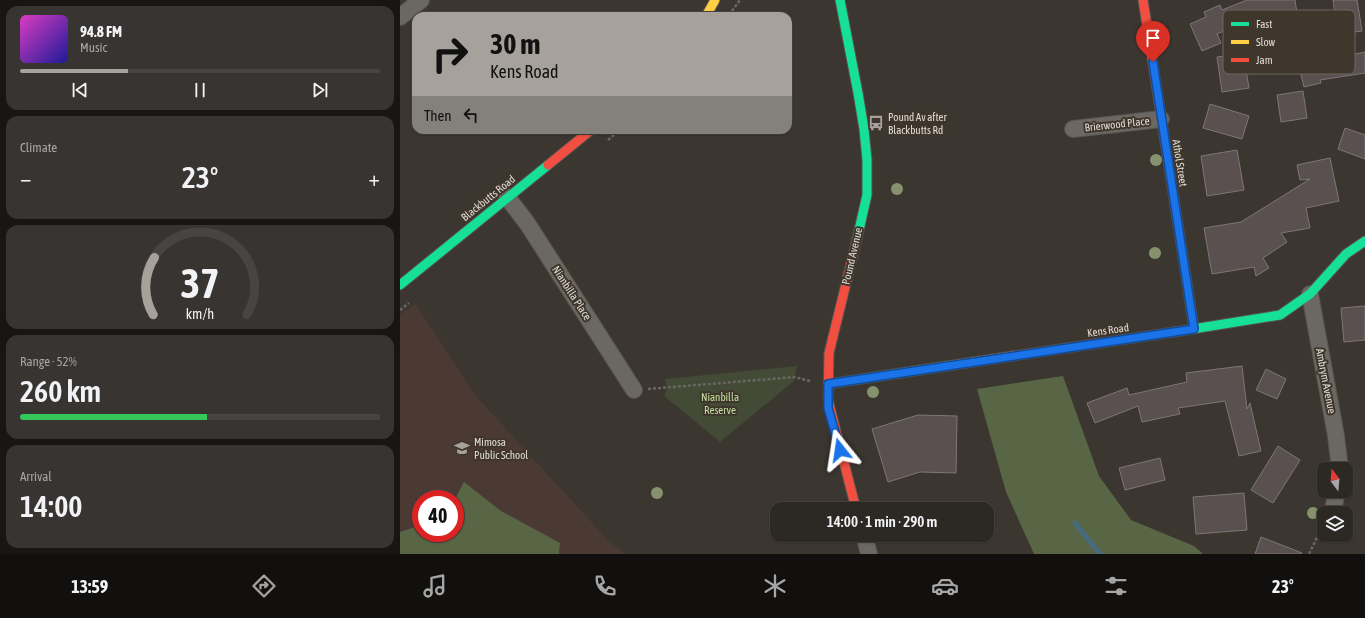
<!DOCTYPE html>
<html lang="en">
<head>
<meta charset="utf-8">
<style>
	:root { --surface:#2c2824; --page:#383431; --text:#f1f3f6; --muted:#a6a6a6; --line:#484441; --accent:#a6a19b }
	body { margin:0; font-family:"Asap Condensed",sans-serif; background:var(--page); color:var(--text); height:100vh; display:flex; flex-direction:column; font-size:15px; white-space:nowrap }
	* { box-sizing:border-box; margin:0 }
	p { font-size:13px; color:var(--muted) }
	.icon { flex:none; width:22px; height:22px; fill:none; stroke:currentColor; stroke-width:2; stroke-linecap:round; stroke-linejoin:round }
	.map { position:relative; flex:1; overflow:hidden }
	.sheet { display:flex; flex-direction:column; gap:6px; padding:6px; background:#181614; width:400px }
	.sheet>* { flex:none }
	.banner { position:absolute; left:12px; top:12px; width:380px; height:122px; border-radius:12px; box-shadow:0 1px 3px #0004,0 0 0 1px var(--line); background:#a6a19b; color:#111; overflow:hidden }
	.needle { width:26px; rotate:344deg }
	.buttons { position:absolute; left:917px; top:462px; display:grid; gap:8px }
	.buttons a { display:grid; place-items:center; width:36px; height:36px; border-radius:8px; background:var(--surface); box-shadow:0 1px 3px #0004,0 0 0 1px var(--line); font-size:20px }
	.speed { position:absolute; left:12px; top:490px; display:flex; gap:8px; font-size:20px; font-weight:700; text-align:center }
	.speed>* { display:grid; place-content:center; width:52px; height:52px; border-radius:50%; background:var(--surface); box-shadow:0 1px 3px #0004,0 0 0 1px var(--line); line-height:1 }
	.speed .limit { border:6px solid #d22; background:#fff; color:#111 }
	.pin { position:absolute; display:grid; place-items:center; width:34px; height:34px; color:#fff; margin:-41px -17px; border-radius:50% 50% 50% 0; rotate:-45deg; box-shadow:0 0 4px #0007 }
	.pin .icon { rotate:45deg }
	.me { position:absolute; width:44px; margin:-22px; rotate:345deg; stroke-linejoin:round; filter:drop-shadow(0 0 3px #0008) }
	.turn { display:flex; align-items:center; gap:14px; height:84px; padding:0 12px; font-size:18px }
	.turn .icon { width:52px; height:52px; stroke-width:2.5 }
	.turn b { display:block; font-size:28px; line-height:34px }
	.then { display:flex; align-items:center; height:38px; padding:0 12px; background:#0003; gap:8px; font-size:15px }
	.big { font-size:30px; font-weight:600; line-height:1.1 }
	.sheet .tile { flex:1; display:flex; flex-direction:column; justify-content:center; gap:6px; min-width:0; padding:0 14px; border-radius:12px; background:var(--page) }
	.sheet .dial { align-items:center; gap:0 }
	.dial svg { height:104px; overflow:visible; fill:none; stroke:var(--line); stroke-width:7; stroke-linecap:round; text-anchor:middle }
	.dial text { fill:var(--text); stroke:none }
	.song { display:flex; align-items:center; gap:12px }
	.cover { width:48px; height:48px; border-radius:6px; background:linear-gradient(135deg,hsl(310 70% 55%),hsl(240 70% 35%)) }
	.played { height:4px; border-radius:2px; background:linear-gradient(90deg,var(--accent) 30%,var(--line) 30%) }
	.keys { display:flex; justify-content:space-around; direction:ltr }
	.heat { display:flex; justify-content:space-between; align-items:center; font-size:22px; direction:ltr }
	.charge { height:6px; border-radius:3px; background:linear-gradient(90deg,#34c759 52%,var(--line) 0) }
	.trip { position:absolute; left:370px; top:502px; width:224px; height:40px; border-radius:12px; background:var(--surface); box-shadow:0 1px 3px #0004,0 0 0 1px var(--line); font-weight:600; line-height:40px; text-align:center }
	.dock { display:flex; height:64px; justify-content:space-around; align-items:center; background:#12100e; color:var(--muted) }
	.dock .icon { width:28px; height:28px }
	.dock .active { color:var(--accent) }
	.dock b { font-size:18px; color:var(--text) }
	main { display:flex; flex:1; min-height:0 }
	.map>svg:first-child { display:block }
</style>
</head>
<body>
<main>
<section class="sheet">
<div class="tile">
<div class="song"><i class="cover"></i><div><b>94.8 FM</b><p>Music</p></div></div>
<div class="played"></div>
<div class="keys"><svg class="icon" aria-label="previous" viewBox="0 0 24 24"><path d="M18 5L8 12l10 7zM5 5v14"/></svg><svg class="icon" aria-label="pause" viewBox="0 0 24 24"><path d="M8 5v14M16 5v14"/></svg><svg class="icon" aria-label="next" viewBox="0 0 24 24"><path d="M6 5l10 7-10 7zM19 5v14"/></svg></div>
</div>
<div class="tile"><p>Climate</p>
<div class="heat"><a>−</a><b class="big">23°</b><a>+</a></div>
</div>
<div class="tile dial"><svg viewBox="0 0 100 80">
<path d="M14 69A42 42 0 1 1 86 69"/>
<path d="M14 69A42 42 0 0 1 15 25" stroke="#a6a19b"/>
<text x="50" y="56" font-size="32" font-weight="700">37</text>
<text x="50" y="72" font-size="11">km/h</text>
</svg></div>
<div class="tile"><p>Range · 52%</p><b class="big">260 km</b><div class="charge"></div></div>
<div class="tile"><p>Arrival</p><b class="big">14:00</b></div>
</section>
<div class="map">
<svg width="965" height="554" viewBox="0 0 965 554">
	<rect width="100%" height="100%" fill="#3b3630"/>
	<!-- education -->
	<path fill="#4b3934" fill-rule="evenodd" d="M15 303 76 396 208 540 225 554H0V315ZM21 499H55V533H21Z"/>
	<!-- green -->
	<path fill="#434a36" d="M397 366 394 381 320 442 264 396 267 389 265 379Z"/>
	<!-- forest -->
	<path fill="#586645" d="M663 376 699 476 731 520 794 546 803 554H634L606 492 577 389Z
		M64 482 101 511 160 543 159 554H0V532L21 525V533H55V499Z"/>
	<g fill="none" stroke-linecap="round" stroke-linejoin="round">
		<!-- stream -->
		<path stroke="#466b7f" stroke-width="5" d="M675 523 700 554"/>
	</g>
	<!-- building -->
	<path fill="#5a5050" stroke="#7d7776" d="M847 0H895L899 27 857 35 854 18 817 34 821 43 802 51 790 24 806 17 804 12 820 5 822 10Z
		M933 0H957L962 31 917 37 914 22 936 19Z
		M858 51 861 68 846 70 849 88 822 92 817 57Z
		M965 52V73L920 80 921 83 904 87 899 66Z
		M903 91 907 118 881 122 877 95Z
		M810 104 849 116 842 139 803 128Z
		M945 128 965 135V159L938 149Z
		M837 150 844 190 807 196 801 156Z
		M930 158 939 201 906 208 910 228 881 233 887 242 863 258 869 268 856 276 854 267 812 274 804 228 841 222 910 179 900 180 897 165Z
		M965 306V340L944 342 941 308Z
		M842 366 847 409 850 403 861 451 839 456 825 401 778 408 780 414 742 422 738 406 695 423 687 403 727 388 729 395 787 382 786 373Z
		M866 369 886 379 877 399 856 390Z
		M518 415 557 416 556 473 520 472 488 482 472 429Z
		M878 446 900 460 873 503 851 490Z
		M760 458 765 480 725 490 719 468Z
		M844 493 847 530 796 534 793 497Z
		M861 537 902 553 901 554H855Z"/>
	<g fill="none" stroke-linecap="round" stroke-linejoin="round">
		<defs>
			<path id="street" d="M0 17 21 0
				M673 129 761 119
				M107 197 127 223 234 390
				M910 294 936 436 940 469
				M934 505 937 491
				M464 535 469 554"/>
			<path id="fast" d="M440 0 458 93 464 129 467 160V195L457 239
				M781 244 794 329
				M0 285 148 165
				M774 332 880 315 910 294 946 254 965 241"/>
			<path id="slow" d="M306 16 315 0
				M428 384 613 356"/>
			<path id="jam" d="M743 0 781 244
				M148 165 191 130
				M613 356 774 332
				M456 509 428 400 429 353 457 239"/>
		</defs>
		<!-- street casing -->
		<use href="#street" stroke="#57534e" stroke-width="18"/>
		<!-- fast casing -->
		<use href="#fast" stroke="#57534e" stroke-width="11"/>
		<!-- slow casing -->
		<use href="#slow" stroke="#57534e" stroke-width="11"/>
		<!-- jam casing -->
		<use href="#jam" stroke="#57534e" stroke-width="11"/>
		<!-- path -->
		<path stroke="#6b6663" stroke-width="2.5" stroke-dasharray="3 2" stroke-linecap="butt" d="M332 11 340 0
			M208 140 220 130
			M0 310 9 303
			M248 389 395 377 410 381
			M909 554 924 523"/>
		<!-- street -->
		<use href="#street" stroke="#6b6763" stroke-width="16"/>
		<!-- fast -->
		<use href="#fast" stroke="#16e098" stroke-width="9"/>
		<!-- slow -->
		<use href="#slow" stroke="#ffcf43" stroke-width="9"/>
		<!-- jam -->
		<use href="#jam" stroke="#f24e42" stroke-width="9"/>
	</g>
	<!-- trees -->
	<g fill="#86926d">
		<circle cx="756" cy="160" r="6"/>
		<circle cx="497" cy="189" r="6"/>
		<circle cx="755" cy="253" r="6"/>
		<circle cx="473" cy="392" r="6"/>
		<circle cx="257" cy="493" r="6"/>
		<circle cx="913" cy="513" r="6"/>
	</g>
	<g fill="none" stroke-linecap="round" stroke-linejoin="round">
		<defs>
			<path id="route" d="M440 450 428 408V384L794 329 753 62"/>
		</defs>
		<!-- route casing -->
		<use href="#route" stroke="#114b97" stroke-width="10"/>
		<!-- route -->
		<use href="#route" stroke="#1a73e8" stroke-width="7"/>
	</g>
	<!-- icons -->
	<defs>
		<symbol id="bus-bare" viewBox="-9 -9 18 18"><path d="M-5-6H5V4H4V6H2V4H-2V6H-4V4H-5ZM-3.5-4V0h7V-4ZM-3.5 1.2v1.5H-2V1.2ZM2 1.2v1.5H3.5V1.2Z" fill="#a6a19b" stroke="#3f362c" stroke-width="2.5" paint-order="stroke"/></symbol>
		<symbol id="school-bare" viewBox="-9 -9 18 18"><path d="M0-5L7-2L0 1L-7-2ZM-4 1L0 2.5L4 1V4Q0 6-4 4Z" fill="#a6a19b" stroke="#3f362c" stroke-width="2.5" paint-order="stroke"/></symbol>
	</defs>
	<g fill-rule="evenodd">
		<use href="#bus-bare" x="465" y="112" width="22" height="22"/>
		<use href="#school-bare" x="51" y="437" width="22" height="22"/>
	</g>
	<g text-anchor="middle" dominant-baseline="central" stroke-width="4" stroke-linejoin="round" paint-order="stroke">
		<!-- poi labels -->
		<g font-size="11" fill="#e0dad4" stroke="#3f362c" text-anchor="start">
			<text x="488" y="117">Pound Av after<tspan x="488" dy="13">Blackbutts Rd</tspan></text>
			<text x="74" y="442">Mimosa<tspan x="74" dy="13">Public School</tspan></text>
		</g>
		<!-- street labels -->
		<g font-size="11" fill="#e0dad4" stroke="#3f362c">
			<text transform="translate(717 124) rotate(-6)">Brierwood Place</text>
			<text transform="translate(780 163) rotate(81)">Athol Street</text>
			<text transform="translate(88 198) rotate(-39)">Blackbutts Road</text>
			<text transform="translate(452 256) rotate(-77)">Pound Avenue</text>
			<text transform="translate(172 293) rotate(57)">Nianbilla Place</text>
			<text transform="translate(708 330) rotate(-8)">Kens Road</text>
			<text transform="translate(926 381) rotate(79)">Ambrym Avenue</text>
		</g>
		<!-- park labels -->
		<g font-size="11" fill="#c3de9f" stroke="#3f362c">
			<text x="320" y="397">Nianbilla<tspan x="320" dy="13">Reserve</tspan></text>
		</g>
	</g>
	<!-- legend -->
	<rect x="823" y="10" width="132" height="64" rx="6" fill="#3f362c" stroke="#6f675e" stroke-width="1"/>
	<rect x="831" y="22" width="18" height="4" fill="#16e098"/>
	<rect x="831" y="40" width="18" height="4" fill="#ffcf43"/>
	<rect x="831" y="58" width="18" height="4" fill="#f24e42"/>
	<g font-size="11" fill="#e0dad4">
		<text x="856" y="28">Fast</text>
		<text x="856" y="46">Slow</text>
		<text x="856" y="64">Jam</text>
	</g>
</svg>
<div class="buttons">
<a><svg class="needle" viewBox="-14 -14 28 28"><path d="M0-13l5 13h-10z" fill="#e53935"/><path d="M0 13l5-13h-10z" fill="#a6a6a6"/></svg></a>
<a><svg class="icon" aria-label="layers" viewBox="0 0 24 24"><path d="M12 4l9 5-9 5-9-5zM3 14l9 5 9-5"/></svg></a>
</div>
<div class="speed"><div class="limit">40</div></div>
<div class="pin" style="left:753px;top:62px;background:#d93025"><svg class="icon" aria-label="arrive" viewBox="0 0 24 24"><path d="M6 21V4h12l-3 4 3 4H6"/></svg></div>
<svg class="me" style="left:440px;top:450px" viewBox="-20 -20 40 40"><path d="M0-17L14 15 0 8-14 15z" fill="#1a73e8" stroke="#fff" stroke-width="4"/></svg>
<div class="trip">14:00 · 1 min · 290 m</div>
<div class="banner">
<div class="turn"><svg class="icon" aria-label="right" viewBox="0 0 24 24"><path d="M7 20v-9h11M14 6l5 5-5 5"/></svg><div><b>30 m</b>Kens Road</div></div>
<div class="then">Then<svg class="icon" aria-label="left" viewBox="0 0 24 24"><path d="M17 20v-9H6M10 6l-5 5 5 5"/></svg></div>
</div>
</div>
</main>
<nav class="dock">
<b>13:59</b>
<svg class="icon active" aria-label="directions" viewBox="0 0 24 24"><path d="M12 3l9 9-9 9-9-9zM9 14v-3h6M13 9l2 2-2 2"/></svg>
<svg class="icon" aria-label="music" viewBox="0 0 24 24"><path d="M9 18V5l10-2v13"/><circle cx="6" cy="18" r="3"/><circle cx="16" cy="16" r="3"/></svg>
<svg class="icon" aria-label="phone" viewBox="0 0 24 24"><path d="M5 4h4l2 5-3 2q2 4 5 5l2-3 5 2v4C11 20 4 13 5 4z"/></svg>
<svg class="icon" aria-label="climate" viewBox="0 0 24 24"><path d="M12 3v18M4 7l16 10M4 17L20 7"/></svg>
<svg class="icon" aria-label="car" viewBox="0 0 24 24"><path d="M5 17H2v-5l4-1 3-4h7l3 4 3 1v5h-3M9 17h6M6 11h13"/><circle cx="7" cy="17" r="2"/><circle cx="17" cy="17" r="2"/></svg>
<svg class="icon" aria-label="filters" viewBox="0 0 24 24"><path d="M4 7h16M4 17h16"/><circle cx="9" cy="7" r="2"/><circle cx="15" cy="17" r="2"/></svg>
<b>23°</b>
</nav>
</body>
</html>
